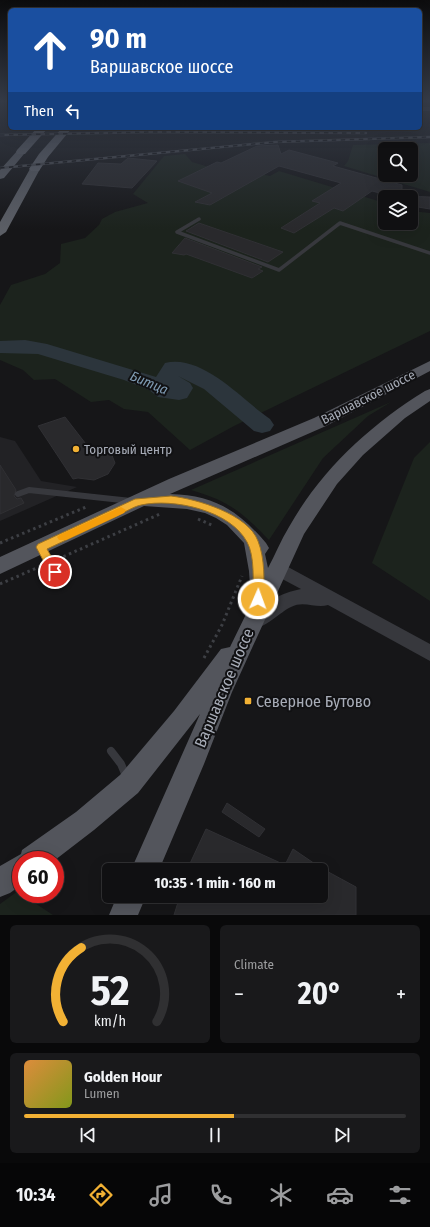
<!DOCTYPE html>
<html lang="en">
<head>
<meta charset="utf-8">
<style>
	:root { --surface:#101012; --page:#19191b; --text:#f1f3f6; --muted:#9c9d9f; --line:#303032; --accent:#f2b134 }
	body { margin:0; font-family:"Fira Sans Condensed",sans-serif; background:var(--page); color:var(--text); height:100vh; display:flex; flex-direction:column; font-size:15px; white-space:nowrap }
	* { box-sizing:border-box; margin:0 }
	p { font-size:13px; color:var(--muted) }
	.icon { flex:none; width:22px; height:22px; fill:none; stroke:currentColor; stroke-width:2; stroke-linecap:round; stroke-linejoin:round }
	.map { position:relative; height:915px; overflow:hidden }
	.drawer { display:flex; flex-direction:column; gap:10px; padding:10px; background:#09090a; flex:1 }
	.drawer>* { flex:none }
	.top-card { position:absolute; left:8px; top:8px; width:414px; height:122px; border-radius:6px; box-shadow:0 4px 16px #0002,0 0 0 1px var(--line); background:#1a4fa0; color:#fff; overflow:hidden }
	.tools { position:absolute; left:378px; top:142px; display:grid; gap:8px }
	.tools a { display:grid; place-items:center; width:40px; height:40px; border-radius:6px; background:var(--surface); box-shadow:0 4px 16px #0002,0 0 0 1px var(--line); font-size:20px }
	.speed { position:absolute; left:12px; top:851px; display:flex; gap:8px; font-size:20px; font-weight:700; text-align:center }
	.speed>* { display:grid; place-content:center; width:52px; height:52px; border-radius:50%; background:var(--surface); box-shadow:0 4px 16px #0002,0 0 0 1px var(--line); line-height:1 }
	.speed .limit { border:6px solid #d22; background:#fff; color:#111 }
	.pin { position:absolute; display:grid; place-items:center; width:34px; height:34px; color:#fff; margin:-17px; border:2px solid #fff; border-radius:50%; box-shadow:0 1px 4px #0007 }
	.me { position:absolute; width:44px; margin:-22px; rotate:2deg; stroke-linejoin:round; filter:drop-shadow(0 0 3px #0008) }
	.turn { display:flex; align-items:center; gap:14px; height:84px; padding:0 16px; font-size:18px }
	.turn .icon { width:52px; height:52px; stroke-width:2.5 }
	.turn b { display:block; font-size:28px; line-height:34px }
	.then { display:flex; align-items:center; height:38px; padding:0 16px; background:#0003; gap:8px; font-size:15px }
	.big { font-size:30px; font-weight:700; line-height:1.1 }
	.drawer .tile { flex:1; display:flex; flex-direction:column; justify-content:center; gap:6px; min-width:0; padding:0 14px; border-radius:6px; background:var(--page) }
	.drawer .dial { align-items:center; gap:0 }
	.dial svg { height:104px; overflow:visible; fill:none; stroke:var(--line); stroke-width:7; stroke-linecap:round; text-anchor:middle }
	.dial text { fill:var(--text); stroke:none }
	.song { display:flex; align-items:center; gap:12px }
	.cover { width:48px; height:48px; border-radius:6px; background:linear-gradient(135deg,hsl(30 70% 55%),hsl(70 70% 35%)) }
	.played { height:4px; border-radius:2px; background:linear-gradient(90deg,var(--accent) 55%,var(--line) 55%) }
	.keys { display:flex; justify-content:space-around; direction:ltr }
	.heat { display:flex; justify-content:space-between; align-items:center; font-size:22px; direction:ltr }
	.drawer .tiles { flex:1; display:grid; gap:10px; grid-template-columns:1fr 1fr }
	.tile:last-child { grid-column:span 2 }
	.trip { position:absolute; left:102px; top:863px; width:226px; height:40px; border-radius:6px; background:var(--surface); box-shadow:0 4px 16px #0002,0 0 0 1px var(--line); font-weight:700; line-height:40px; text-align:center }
	.tabs { display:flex; height:64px; justify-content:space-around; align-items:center; background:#060607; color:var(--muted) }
	.tabs .icon { width:28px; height:28px }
	.tabs .selected { color:var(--accent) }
	.tabs b { font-size:18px; color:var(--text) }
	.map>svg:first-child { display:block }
</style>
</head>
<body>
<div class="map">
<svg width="430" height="915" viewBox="0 0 430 915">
	<rect width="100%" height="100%" fill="#161618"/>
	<!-- built -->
	<path fill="#222225" d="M0 437 15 441 41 481 77 487 0 521Z"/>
	<!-- green -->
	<path fill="#1c231d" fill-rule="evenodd" d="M430 143V192L344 166 348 161 353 145ZM385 149H411V175H385Z
		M185 154 192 162 226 172 234 168 270 176 279 171 385 203V223H411V211L430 213V331L234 426 190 450 148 412 124 409 109 400 91 402 55 379 34 380 23 370 0 360V305L11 285 45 274 60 263 61 244 85 238 99 225 102 219 115 212 148 203 133 194 164 156Z
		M391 402 368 416 323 458 269 540C242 512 229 501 191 490Z
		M430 442V601L372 563 414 458Z
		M18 891 21 894 53 915H0V904Z"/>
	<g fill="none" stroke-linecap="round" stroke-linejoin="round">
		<!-- river -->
		<path fill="#2c353c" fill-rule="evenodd" d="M25 340 47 344 156 377 165 363C203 354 242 400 270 419L274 425 270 431 262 433 254 431 204 389 178 376 190 383 193 388 187 398 179 400 158 397 149 390 124 380 38 354 0 353V341Z"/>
	</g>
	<!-- building -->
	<path fill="#29292c" stroke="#303034" d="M278 145 281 154 289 150 338 163 333 166 402 185V191L395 197 372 191 343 211 334 208 294 233 281 228 320 203 312 201 341 183 279 166 210 205 195 202 212 193 178 181 217 162 221 163 257 146Z
		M128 158 157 161 132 188 82 184 98 163 121 164Z
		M401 196 430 197V209L418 207 411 203V197Z
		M199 223 283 252 268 262 186 231Z
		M185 238 262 267 258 269 263 271 252 278 186 254 184 255 172 253Z
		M65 417 89 448 101 449 111 453 115 463 108 474 94 480 78 478 73 479 38 426Z
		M0 465 16 490 14 496 17 499 21 498 24 503 0 514Z
		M227 803 265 829 259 837 222 812Z
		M206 829 285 865 293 849 321 868 356 887V915H174L180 896H321V870H187Z"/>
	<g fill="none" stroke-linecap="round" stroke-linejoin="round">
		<!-- path -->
		<path stroke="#3d3f44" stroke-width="3" stroke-dasharray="2.5 3.5" stroke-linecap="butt" d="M198 519 214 526
			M0 543 86 507
			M58 559 160 514
			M0 584 41 566
			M204 658 222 625 242 576"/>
		<!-- service-far2 -->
		<path stroke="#37383d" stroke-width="3.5" d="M199 219 177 232 279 270 340 223 430 253"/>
		<!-- service-far1 -->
		<path stroke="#37383d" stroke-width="6" d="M18 494 29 490 131 501
			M41 548 55 572"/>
		<!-- service -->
		<path stroke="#37383d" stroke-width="8" d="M111 751 121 764 126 776"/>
		<!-- minor -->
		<path fill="#37383d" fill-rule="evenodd" d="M420 107H430V111H420Z"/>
		<!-- tertiary -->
		<path fill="#37383d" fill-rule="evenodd" d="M277 561 430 644V661L328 605C316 609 304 600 291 607 278 613 262 633 248 627L245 622C253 606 284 592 301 589L271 573 269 568 271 563Z"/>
		<!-- primary -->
		<path fill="#53555c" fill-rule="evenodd" d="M430 361V371L326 426 170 494C213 495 238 510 266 543L269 548 265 554 268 568C275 555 281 540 289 527 321 470 370 425 425 391L430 389V401L405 418 363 455 337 484 304 534 232 692 204 764 159 870H131L200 714 138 793 94 830 55 860H21V885L10 893 0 897V866L21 854 22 850 76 812 120 775 174 711 221 649 230 647 250 606 248 601 250 586 249 571 244 543 227 525 216 518 205 513 187 509 144 506 0 574V557L169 479 314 418Z
			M117 896H146L138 915H109Z"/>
		<!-- trunk -->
		<path fill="#5b5e65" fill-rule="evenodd" d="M21 149 24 150 26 152 24 154 4 178 0 179V170L18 150Z
			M35 166 40 169 6 232 0 236V222L30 169Z"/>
		<!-- motorway -->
		<path fill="#63666e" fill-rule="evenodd" d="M37 128H48L25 154H17L16 152 17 150Z
			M62 128H72L48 157 39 171H31L29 169 39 154Z"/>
		<defs>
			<path id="rail" d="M0 135 153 132 366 133
				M0 168 275 142 430 137"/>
		</defs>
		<!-- rail casing -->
		<use href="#rail" stroke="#4a4c52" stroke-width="2.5"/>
		<!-- rail -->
		<use href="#rail" stroke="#111113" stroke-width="1.5" stroke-dasharray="4.5" stroke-linecap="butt"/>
	</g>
	<!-- sky -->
	<linearGradient id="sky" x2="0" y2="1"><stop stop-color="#0c0c0d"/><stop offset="0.44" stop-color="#363c48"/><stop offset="1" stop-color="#363c48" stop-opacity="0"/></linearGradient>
	<rect width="430" height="229" fill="url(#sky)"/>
	<!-- route -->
	<path fill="#f2b134" stroke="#9d7322" d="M171 496C197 499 248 514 258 541 265 559 264 579 264 599L262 602H254L253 599C253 582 255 556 247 542 230 510 173 498 141 505 132 507 122 514 113 518 91 528 69 539 47 549L60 572 55 577 51 575 36 547 38 544 135 499Z"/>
	<!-- slow -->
	<path fill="#f59e0b" d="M121 507 126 510 124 513 66 540H59L57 537 59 535Z"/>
	<!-- markers -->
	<g fill="#f2b134" stroke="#111113" stroke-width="1.5">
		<circle cx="76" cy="449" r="4"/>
		<rect x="244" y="697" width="8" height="8" rx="2"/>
	</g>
	<g text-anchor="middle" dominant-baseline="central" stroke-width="4" stroke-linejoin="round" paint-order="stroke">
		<!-- street labels -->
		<g font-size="13" fill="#a8adb8" stroke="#111113">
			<text transform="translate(368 397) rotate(-27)">Варшавское шоссе</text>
		</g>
		<!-- poi labels -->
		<g font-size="13" fill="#a8adb8" stroke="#111113" text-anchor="start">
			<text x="84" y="449">Торговый центр</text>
		</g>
		<!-- water labels -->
		<g font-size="14" font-style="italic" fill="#7f9bb3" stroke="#111113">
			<text transform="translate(149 383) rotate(23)">Битца</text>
		</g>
		<!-- near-street labels -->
		<g font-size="16" fill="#a8adb8" stroke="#111113">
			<text transform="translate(224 688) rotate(-67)">Варшавское шоссе</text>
		</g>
		<!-- near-poi labels -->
		<g font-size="16" fill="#a8adb8" stroke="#111113" text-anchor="start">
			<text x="256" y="701">Северное Бутово</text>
		</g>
	</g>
</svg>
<div class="tools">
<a><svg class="icon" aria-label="search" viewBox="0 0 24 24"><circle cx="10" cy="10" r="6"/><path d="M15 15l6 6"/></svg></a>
<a><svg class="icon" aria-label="layers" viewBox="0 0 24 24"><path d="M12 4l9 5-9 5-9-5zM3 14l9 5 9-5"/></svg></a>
</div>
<div class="speed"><div class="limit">60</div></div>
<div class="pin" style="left:55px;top:572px;background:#d93025"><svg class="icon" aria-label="arrive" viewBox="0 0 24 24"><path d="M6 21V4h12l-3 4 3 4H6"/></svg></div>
<svg class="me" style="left:258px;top:599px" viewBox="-20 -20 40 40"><circle r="17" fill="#f2b134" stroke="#fff" stroke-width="3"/><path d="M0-11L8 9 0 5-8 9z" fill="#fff"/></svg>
<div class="trip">10:35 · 1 min · 160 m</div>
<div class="top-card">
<div class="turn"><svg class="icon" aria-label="ahead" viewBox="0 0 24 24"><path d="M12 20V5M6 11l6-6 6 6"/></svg><div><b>90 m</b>Варшавское шоссе</div></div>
<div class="then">Then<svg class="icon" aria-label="left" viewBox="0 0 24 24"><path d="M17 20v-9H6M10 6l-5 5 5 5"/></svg></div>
</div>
</div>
<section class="drawer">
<div class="tiles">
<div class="tile dial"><svg viewBox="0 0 100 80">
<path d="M14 69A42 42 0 1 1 86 69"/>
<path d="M14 69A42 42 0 0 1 28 12" stroke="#f2b134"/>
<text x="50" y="56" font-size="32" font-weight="700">52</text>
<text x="50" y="72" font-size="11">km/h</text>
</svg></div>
<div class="tile"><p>Climate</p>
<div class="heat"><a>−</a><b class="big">20°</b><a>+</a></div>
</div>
<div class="tile">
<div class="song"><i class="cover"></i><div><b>Golden Hour</b><p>Lumen</p></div></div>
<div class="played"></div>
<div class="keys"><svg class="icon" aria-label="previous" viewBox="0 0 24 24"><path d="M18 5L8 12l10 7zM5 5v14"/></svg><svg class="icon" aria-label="pause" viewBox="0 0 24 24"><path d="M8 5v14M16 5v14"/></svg><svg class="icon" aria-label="next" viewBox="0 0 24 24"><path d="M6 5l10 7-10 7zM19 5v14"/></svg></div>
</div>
</div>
</section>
<nav class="tabs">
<b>10:34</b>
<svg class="icon selected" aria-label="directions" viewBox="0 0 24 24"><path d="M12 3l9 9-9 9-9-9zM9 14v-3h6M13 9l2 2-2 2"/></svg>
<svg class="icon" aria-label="music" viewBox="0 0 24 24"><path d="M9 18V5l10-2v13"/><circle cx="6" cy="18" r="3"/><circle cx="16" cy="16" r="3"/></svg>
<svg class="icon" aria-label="phone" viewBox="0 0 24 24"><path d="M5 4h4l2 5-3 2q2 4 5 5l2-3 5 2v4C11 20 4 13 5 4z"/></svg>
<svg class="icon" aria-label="climate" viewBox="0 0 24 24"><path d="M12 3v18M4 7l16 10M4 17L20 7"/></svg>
<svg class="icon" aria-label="car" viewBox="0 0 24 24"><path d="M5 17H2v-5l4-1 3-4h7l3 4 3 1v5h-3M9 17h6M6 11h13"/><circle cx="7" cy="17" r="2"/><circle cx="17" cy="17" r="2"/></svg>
<svg class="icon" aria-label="filters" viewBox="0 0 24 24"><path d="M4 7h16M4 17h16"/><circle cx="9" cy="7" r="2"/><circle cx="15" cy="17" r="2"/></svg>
</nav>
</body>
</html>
